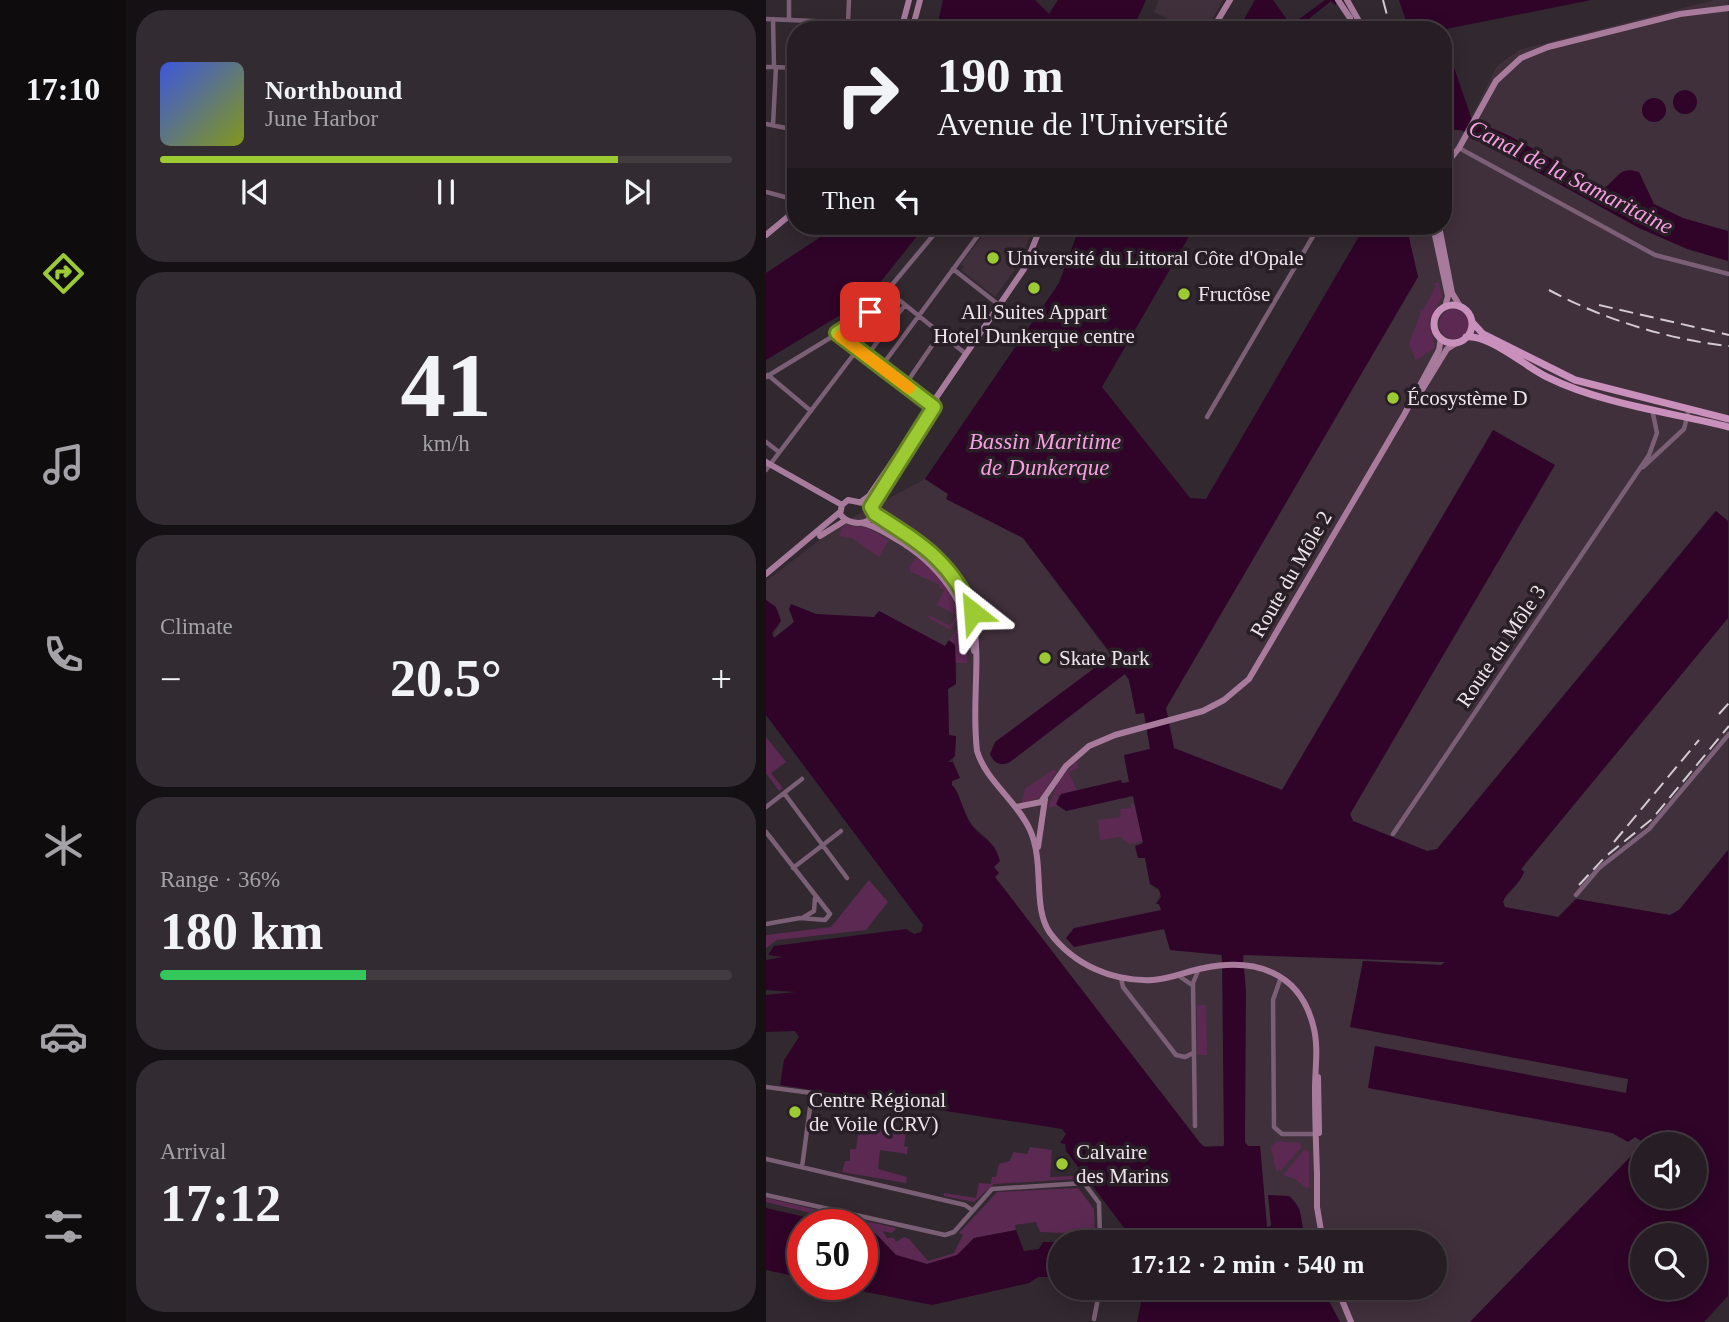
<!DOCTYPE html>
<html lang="en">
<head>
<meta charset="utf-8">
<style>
	:root { --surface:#261e24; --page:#322b31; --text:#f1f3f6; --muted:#a4a2a6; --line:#423c41; --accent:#9cca32 }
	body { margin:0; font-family:Georgia,serif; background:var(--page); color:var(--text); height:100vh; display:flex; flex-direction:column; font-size:26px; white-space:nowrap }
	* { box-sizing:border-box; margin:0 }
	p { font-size:23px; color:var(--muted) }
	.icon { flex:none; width:38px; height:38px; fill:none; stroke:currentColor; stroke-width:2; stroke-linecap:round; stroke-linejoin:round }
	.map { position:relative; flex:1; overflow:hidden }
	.panel { display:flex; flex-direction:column; gap:10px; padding:10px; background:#151014; width:640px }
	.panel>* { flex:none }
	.guide { position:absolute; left:21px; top:21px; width:665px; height:214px; border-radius:28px; box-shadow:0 4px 18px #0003,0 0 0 2px var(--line); background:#261e24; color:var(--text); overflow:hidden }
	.tools { position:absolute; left:864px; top:1132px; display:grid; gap:14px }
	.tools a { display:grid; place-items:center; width:77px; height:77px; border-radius:50%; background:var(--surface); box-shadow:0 4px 18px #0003,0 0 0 2px var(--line); font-size:35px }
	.speed { position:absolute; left:21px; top:1209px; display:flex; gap:14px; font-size:35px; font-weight:700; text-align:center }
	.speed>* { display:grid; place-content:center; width:91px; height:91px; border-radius:50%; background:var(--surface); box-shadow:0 4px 18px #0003,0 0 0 2px var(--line); line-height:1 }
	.speed .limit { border:10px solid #d22; background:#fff; color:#111 }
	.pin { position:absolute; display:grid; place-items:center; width:60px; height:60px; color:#fff; margin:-30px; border-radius:14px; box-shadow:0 4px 10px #0006 }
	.me { position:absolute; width:77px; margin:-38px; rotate:332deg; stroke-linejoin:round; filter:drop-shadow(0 0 5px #0008) }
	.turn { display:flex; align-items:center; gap:24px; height:147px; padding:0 35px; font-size:32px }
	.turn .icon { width:91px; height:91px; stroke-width:2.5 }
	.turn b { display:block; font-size:49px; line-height:60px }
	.then { display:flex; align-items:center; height:66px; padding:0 35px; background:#0003; gap:14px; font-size:26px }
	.big { font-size:52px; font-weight:800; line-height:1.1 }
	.panel .widget { flex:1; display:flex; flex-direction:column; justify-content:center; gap:10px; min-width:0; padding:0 24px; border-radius:28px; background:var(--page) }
	.panel .dial { align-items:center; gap:0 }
	.dial b { font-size:91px; line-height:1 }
	.song { display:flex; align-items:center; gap:21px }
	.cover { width:84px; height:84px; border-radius:10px; background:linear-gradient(135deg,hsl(230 70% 55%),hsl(70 70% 35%)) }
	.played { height:7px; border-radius:4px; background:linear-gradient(90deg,var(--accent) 80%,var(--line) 80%) }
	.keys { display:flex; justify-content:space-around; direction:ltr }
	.heat { display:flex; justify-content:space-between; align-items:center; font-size:38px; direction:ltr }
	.charge { height:10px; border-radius:5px; background:linear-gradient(90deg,#34c759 36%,var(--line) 0) }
	.trip { position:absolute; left:282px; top:1230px; width:399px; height:70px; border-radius:35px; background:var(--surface); box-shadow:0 4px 18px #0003,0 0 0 2px var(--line); font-weight:800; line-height:70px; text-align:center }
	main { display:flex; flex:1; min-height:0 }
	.tab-bar { display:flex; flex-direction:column; width:126px; justify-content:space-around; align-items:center; background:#0f0c0e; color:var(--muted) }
	.tab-bar .icon { width:49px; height:49px }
	.tab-bar .on { color:var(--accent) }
	.tab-bar b { font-size:32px; color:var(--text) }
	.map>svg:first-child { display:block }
</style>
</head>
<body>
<main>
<nav class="tab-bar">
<b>17:10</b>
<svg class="icon on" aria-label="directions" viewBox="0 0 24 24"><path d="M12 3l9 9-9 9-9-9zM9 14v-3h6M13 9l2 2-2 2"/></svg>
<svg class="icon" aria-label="music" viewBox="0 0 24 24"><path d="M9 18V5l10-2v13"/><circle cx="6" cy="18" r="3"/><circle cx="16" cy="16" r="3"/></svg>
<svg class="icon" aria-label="phone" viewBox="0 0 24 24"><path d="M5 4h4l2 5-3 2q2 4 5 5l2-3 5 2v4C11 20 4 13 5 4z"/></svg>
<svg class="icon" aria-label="climate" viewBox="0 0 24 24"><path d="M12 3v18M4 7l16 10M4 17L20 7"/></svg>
<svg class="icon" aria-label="car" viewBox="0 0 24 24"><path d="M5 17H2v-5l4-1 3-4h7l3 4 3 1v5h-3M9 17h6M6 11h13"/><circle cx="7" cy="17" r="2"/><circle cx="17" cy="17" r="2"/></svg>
<svg class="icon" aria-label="filters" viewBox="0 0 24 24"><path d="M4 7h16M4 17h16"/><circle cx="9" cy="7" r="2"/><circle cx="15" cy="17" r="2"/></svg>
</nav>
<section class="panel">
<div class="widget">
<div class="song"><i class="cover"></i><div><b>Northbound</b><p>June Harbor</p></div></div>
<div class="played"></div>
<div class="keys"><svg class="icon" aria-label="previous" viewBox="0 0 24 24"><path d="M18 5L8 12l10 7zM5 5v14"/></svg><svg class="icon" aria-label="pause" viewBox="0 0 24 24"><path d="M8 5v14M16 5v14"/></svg><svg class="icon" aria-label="next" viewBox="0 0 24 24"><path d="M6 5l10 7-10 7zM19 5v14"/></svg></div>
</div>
<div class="widget dial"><b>41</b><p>km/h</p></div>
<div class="widget"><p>Climate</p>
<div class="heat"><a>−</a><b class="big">20.5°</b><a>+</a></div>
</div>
<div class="widget"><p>Range · 36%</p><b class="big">180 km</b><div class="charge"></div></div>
<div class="widget"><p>Arrival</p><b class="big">17:12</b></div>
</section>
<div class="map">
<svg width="963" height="1322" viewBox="0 0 963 1322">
	<rect width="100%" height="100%" fill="#322830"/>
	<!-- built -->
	<path fill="#40303c" d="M393 0H457L440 30H395L400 18 388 12Z
		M948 0H962V521L949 511 671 849 661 851 587 821 584 814 788 465 728 430 516 790 408 749 400 708 651 277 642 233 629 226H677V146L688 130 698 131 731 66 753 50Z
		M224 226H268L253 264 229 297 195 270 198 267 195 264Z
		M159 479 182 494 181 499 257 538 363 680 370 714 378 713 384 749 358 756 377 843 370 846 379 858 384 884 395 893 390 904 394 905 404 950 454 954 456 961 476 962 479 954 680 962 676 965 597 961 585 1026 863 1079 860 1093 877 1144 704 1322H574L556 1288H668V1242H540L535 1227 534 1209 523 1196 505 1227H501L494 1147 480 1146 479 1139H459L457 1146H437L315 990 229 877 222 839 206 825 186 786 185 782 193 778 187 762 190 736H183L182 688 190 684 191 653 113 611 108 617H73L50 614 28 605 23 609 28 622 12 637H6L15 621 12 611 0 600V581L76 523Z
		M962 618V850L913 910 904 915 810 899 793 917 738 907 737 900 750 886 758 872 755 869Z"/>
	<!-- green -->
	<path fill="#5c2952" d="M673 282 676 297 663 321 669 347 650 361 643 344 655 312 652 309 657 310 670 286 667 284Z
		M673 324a15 15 0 1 1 30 0a15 15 0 1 1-30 0Z
		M80 525 102 528 123 540 113 557 86 538 74 536 75 529Z
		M150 558C170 566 187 596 193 616L185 630 161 617 163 615 184 626 190 615 171 605 178 590 173 588 174 585 145 572 143 567Z
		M194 624C205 636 200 649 201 663H190L189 645 183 640Z
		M0 737 20 762 5 773 17 788 13 791 0 773Z
		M311 761 312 768 303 773 311 790 292 795 291 806 282 808 292 782Z
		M288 769 290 772 275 797 255 804 259 789Z
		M365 804H368L377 841 364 844 354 837 334 840 332 820 355 817 354 809 365 808Z
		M103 880 122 902 100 930 11 940 0 948V935L65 927Z
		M431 1005H440L441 1055H431Z
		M93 1127 137 1134 141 1127 138 1146 142 1147 141 1154 114 1150 112 1169 141 1177 140 1183 76 1172 79 1161H84V1149H90Z
		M511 1141 533 1143 536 1147 515 1170 510 1171 505 1147Z
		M264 1147 286 1150 284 1177 311 1176V1179L228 1184 208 1202 178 1196V1193L210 1198 213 1183 225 1184 226 1177H230L233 1164 244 1161 247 1152 261 1154Z
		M539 1149 543 1152V1187L540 1188 529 1179 517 1175Z
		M312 1188 328 1209 329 1234 274 1232 270 1222 249 1225 250 1230 208 1238 192 1255 161 1264 130 1255 109 1233 96 1230V1226L116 1230 121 1238H128L130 1242 138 1237 143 1239 162 1261 188 1253 197 1235 193 1233 231 1192Z
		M0 1198 130 1228 129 1230 125 1233 0 1202Z"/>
	<!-- water -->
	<path fill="#2f0428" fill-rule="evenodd" d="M177 0H269L283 14 292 0H380L366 30H185L173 18Z
		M489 0H507L525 25 559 0H576L569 5 565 1 529 30H472Z
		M633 0H825L675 30H643Z
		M677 35 706 120 742 135 838 188C851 180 853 165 873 172L888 204 917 218 962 231V261L921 249 873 228 695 130H688L683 136 677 128Z
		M907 102a12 12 0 1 1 24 0a12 12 0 1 1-24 0Z
		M876 110a12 12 0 1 1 24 0a12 12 0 1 1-24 0Z
		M66 226H159L101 299 0 360V273L62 232Z
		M314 226H429L336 387 424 498 440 499 599 226H629L642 233 652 277 400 708 408 748 516 790 727 430 789 465 584 814 587 821 661 851 671 849 950 511 962 521V618L755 869 758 872C754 885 741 890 737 902L739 907 792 917 810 899 904 915 913 910 962 850V1296L938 1322H704L870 1151 868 1148 874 1147 875 1141 869 1137 862 1142 846 1133 602 1088 609 1046 860 1093 862 1079 584 1027 597 961 675 965 679 962 477 955 480 991 479 1142 482 1146H494L501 1227 505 1226 502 1195 523 1196C539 1209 534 1225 540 1242H373L379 1238 371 1228 359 1229 300 1151 299 1144 294 1143 300 1134 296 1129 14 1085 18 1060 33 1037 29 1031 0 1032V995L30 992 0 990V960L17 957 2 955 8 946 140 929 148 934 155 932 157 925 0 715V600L10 607 15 621 6 633 8 638 28 622 23 609 25 604 50 614 108 617 113 611 179 646 183 640 189 645 190 684 182 689 183 735 190 736 189 756 182 762H187L194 778 186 781V785C194 792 197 813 205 824 217 841 228 838 234 861L228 867 233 873 229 877 434 1143 439 1147 458 1146 456 955 404 950 398 929 308 947 300 938 308 928 395 910 393 904H390L395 897 393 889 384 884 379 858H372L369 846 377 843 367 796 300 811 290 804 295 794 355 780 356 783 363 782 358 755 384 749 378 713 370 714 363 680 359 674 244 762C234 767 228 763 224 754L229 742 346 655 257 538 180 499 182 494 159 479 293 283ZM877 1144H929V1197H877ZM877 1236H929V1288H877Z
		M0 1208 74 1225H37V1278L0 1270Z
		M96 1230 109 1233 130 1255 161 1264 191 1255 208 1238 250 1230 258 1251 273 1249 277 1242H317H294V1277H272L263 1283 166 1305 64 1285 96 1284Z
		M378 1288H556L574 1322H371Z"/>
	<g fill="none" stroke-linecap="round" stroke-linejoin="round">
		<!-- street -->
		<path stroke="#7b5f74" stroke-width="4.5" d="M23 0V20
			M0 19 165 26 177 30
			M7 19 8 67 30 68
			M82 24 83 0
			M64 30V22
			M0 67H8
			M0 124 30 130
			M7 125 10 67
			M693 148 889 255 963 274
			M0 192 30 200
			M187 269 233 305
			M122 291 200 354
			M71 333 165 405
			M100 357 139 305
			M115 367 219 226
			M2 375 45 411
			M0 377 100 316 175 226
			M139 385 174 334
			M441 417 553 226
			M0 442 13 452
			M877 467 918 429 923 409
			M0 470 91 350
			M18 793 81 878
			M0 807 36 779
			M0 832 64 914 59 920 34 918 0 924
			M627 834 883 455 891 433 886 409
			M27 868 75 831
			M810 895 833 868 883 829 963 734
			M38 917 48 911 49 898
			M413 976 426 985
			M515 977 507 1000 508 1127 516 1134H552
			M355 978 357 987 410 1055 419 1057 427 1053
			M0 1087 46 1093 36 1167
			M429 1126 427 983 432 971
			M0 1159 199 1205 206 1210
			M0 1195 179 1235 188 1232 226 1189 318 1183 333 1203 334 1236
			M328 1319 334 1288"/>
		<!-- secondary -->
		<path stroke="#a87b9d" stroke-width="6" d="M572 0 584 18 586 30
			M581 0 598 30
			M135 30 143 0
			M146 30 154 0
			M446 30 464 0
			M677 168 693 148 730 81 755 58 782 47 914 14 963 8
			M667 226 682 296 679 307
			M673 226 686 293 694 306
			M0 235 30 210
			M648 403 681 349 692 342
			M0 462 76 505
			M95 502 103 496 258 269 275 226
			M76 505 74 514C80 523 95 526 104 519L109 496 171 401
			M76 505 82 500 97 503
			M106 511C124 528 150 535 168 553 232 617 202 673 211 751 220 781 251 801 264 830 279 863 266 908 284 933 308 965 347 982 387 980 405 979 421 971 438 968 488 958 533 971 547 1025 553 1046 549 1068 549 1089 549 1117 550 1146 551 1174
			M96 523C109 525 119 533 130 539 173 564 201 602 208 651
			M54 536 80 520
			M0 574 74 512
			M250 807 275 802 300 766 323 746 349 735 437 711 458 700 483 679 638 415 673 350 675 338
			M272 847 279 799
			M552 1077 553 1133
			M551 1172V1207L557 1242
			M571 1288 585 1322"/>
		<!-- primary -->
		<path stroke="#ca90bc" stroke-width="7" d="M668 324a19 19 0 1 1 38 0a19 19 0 1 1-38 0Z
			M706 322 717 334 809 380 963 419
			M700 337C723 334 760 367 781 377 836 404 903 412 963 427"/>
		<!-- rail -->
		<path stroke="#d3cad1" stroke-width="2" stroke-dasharray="14 7" stroke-linecap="butt" d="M617 0 625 30
			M783 290C834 318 903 340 963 346
			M833 305 963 335
			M953 714 963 703
			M848 842 933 740
			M813 885 839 857 886 819 963 726"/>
	</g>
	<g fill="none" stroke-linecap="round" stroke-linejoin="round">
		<defs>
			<path id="route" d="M104 312 71 333 168 407 105 507 109 514C155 544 183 559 207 612"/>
		</defs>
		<!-- route casing -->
		<use href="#route" stroke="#658320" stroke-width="18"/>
		<!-- route -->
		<use href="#route" stroke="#9cca32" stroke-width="12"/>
		<!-- slow -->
		<path stroke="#f59e0b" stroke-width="12" d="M74 336 143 388"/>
	</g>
	<!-- markers -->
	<g fill="#9cca32" stroke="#281e26" stroke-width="2.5">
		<circle cx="227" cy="258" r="7"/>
		<circle cx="268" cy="288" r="7"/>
		<circle cx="418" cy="294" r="7"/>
		<circle cx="627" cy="398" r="7"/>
		<circle cx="279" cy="658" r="7"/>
		<circle cx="29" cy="1112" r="7"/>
		<circle cx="296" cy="1164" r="7"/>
	</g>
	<g text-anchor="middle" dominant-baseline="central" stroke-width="7" stroke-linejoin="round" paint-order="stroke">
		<!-- poi labels -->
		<g font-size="21" fill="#eee6ec" stroke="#281e26" text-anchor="start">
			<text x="241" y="258">Université du Littoral Côte d'Opale</text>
			<text x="432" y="294">Fructôse</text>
			<text x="268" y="312" text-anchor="middle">All Suites Appart<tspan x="268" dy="24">Hotel Dunkerque centre</tspan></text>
			<text x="641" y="398">Écosystème D</text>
			<text x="293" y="658">Skate Park</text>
			<text x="43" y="1100">Centre Régional<tspan x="43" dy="24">de Voile (CRV)</tspan></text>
			<text x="310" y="1152">Calvaire<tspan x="310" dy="24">des Marins</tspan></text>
		</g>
		<!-- street labels -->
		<g font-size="21" fill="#eee6ec" stroke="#281e26">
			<text transform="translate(525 574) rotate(-60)">Route du Môle 2</text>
			<text transform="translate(735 646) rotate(-56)">Route du Môle 3</text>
		</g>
		<!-- water labels -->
		<g font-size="23" font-style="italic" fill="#f89ee3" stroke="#281e26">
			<text transform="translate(805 177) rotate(27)">Canal de la Samaritaine</text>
			<text x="279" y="441">Bassin Maritime<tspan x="279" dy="26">de Dunkerque</tspan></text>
		</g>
	</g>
</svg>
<div class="tools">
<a><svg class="icon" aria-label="sound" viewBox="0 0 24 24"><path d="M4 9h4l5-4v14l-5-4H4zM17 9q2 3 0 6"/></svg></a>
<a><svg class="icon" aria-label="search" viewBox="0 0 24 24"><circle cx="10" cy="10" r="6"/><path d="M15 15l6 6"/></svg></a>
</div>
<div class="speed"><div class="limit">50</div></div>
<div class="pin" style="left:104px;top:312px;background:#d93025"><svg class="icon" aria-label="arrive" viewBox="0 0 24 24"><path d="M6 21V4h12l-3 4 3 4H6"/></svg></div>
<svg class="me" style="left:207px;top:612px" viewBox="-20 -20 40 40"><path d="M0-17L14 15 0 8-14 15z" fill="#9cca32" stroke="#fff" stroke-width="4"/></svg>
<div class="trip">17:12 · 2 min · 540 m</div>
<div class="guide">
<div class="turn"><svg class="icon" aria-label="right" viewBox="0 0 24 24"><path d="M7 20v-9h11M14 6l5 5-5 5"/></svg><div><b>190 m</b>Avenue de l'Université</div></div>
<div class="then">Then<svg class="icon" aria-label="left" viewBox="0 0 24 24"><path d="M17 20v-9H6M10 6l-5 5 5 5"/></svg></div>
</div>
</div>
</main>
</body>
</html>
